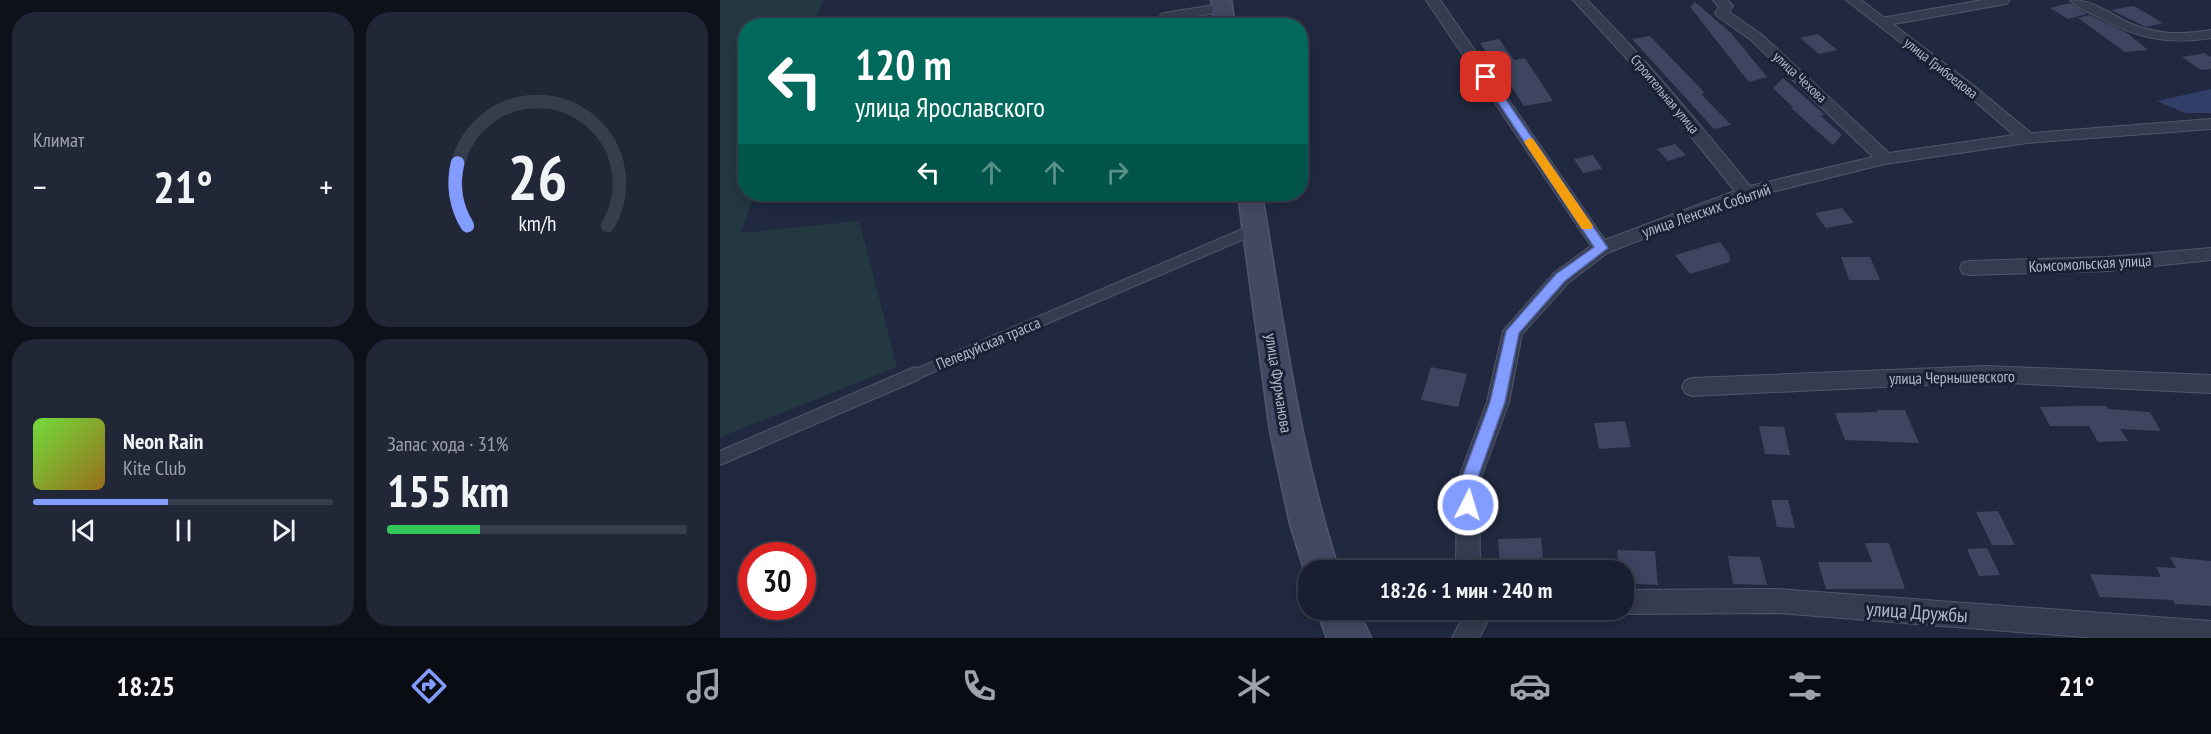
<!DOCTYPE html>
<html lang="ru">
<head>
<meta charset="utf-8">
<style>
	:root { --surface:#191f30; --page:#222738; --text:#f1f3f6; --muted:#9fa2ab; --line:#373d4c; --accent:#829cff }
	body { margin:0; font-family:"PT Sans Narrow",sans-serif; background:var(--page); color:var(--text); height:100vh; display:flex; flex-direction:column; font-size:22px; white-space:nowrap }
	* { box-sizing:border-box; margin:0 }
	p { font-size:20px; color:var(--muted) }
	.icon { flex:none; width:33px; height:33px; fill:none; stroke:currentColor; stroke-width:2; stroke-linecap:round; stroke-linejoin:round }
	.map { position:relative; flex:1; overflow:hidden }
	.sheet { display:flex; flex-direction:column; gap:12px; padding:12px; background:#0e111a; width:720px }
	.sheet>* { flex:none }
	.banner { position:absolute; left:18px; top:18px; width:570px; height:183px; border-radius:24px; box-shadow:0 3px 15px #0003,0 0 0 2px var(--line); background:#00695c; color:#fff; overflow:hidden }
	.speed { position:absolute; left:18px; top:542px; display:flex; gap:12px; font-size:30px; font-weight:700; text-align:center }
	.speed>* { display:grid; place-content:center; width:78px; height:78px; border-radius:50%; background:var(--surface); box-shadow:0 3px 15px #0003,0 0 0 2px var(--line); line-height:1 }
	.speed .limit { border:9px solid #d22; background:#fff; color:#111 }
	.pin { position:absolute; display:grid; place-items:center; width:51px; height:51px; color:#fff; margin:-26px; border-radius:12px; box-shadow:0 3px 9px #0006 }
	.me { position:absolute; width:66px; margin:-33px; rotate:5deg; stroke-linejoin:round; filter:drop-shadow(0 0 4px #0008) }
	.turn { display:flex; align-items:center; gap:21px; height:126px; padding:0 18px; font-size:27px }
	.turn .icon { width:78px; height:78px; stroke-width:2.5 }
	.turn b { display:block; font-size:42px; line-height:51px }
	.lanes { display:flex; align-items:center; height:57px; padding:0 18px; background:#0003; justify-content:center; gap:30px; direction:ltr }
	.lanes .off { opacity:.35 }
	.big { font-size:45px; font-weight:800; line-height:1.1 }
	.sheet .tile { flex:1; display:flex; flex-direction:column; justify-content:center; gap:9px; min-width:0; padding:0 21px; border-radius:24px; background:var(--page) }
	.sheet .dial { align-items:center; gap:0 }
	.dial svg { height:156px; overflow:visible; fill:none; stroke:var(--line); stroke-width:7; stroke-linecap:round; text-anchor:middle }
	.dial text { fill:var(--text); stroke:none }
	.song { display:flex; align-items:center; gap:18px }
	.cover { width:72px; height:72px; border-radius:9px; background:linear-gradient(135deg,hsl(100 70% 55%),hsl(40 70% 35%)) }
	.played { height:6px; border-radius:3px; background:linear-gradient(90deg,var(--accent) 45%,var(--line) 45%) }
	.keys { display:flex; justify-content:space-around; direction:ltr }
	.heat { display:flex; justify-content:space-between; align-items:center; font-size:33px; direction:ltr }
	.charge { height:9px; border-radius:4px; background:linear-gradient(90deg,#34c759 31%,var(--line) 0) }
	.sheet .tiles { flex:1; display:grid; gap:12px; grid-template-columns:repeat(2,1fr) }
	.trip { position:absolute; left:578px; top:560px; width:336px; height:60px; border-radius:24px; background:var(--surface); box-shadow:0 3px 15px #0003,0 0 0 2px var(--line); font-weight:800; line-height:60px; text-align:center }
	.tab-bar { display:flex; height:96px; justify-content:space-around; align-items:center; background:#0a0c13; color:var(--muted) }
	.tab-bar .icon { width:42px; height:42px }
	.tab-bar .selected { color:var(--accent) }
	.tab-bar b { font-size:27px; color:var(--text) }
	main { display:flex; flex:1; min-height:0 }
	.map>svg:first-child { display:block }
</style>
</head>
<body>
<main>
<section class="sheet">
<div class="tiles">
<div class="tile"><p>Климат</p>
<div class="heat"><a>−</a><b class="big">21°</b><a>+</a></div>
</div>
<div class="tile dial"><svg viewBox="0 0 100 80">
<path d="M14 69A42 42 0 1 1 86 69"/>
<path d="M14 69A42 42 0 0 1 9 37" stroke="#829cff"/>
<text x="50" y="56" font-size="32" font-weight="700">26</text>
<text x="50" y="72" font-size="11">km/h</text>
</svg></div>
<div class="tile">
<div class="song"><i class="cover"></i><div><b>Neon Rain</b><p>Kite Club</p></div></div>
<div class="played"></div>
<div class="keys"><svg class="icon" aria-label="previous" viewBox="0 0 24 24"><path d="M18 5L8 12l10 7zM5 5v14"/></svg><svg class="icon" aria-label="pause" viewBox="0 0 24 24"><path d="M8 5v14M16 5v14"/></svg><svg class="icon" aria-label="next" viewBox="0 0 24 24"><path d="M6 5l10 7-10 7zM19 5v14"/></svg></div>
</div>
<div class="tile"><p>Запас хода · 31%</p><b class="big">155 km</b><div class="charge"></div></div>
</div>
</section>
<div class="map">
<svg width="1491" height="638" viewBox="0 0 1491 638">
	<rect width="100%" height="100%" fill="#212940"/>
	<!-- green -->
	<path fill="#233841" d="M0 0H103L94 25 26 26V194H34L21 233 139 221 177 367 0 437Z"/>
	<!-- water -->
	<path fill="#313e67" d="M1491 89V113H1465L1437 101Z"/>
	<!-- building -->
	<path fill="#3d4560" d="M975 2 1010 32 1047 77 1029 82 970 7Z
		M1350 3 1367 14 1348 19 1330 8Z
		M1414 6 1443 23 1426 27 1391 10Z
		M1369 15 1407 33 1428 50 1405 52 1358 18Z
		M1098 34 1117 50 1099 54 1080 38Z
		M930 36 985 93 981 94 1011 125 994 129 912 39Z
		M779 39 794 60 805 58 833 101 804 106 781 71H779L760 43Z
		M1485 53 1491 57V69L1481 70 1462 57Z
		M1063 78 1105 115 1101 116 1122 135 1113 145 1071 108 1073 107 1053 88Z
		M955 144 966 155 948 161 937 149Z
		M873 155 882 169 863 173 854 159Z
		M1122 208 1134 223 1106 228 1095 213Z
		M1000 242 1009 254 1010 262 970 274 955 255Z
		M1121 257H1150L1160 280H1129Z
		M711 367 747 374 738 407 701 400Z
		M1357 406H1386L1388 409 1430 412 1441 431 1400 429 1408 441 1378 442 1369 426H1330L1320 407Z
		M1157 410H1185L1199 443 1125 440 1115 413 1158 412Z
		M905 421 911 447 879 449 874 423Z
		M1039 426 1064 427 1070 455 1045 454Z
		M1051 500H1068L1075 528 1057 527Z
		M1278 511 1295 545H1272L1256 512Z
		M821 538 824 568 780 569 778 539Z
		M1145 543H1169L1185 589H1106L1098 562H1152Z
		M1267 548 1280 575 1259 576 1247 549Z
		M897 550 935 551 938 585 903 583V570H899Z
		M1008 556 1040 557 1047 585 1013 584Z
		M1450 557 1491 561V606L1455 604 1453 600 1380 597 1370 574 1441 577 1436 567 1456 568Z"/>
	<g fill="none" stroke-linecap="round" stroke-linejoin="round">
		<defs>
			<path id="lane-far2" d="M444 17 502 8
				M1162 22 1285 0"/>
			<path id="lane-far1" d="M192 376 535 229"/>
			<path id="lane" d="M0 458 195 374"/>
			<path id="street" d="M706 0H720L885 240 1015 191 920 73 853 0H867C926 59 978 122 1030 186L1153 157 1031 40 997 16 995 13 999 7 993 0H1007L1013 6 1009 12 1041 34 1169 153 1294 135 1243 91 1126 0H1141L1253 85 1311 133 1491 119V129L1307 143 1165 164 1031 197 887 253 848 283 802 334 789 402 759 483 760 570H736L737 483 767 402 783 331 834 273 871 246Z
				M1350 0C1374 0 1387 12 1407 22 1435 35 1461 35 1491 30V38C1449 45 1415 38 1378 17 1369 12 1357 8 1350 0Z
				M1491 248V260L1387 271 1249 275 1242 273 1240 268 1242 263 1249 261 1387 257Z
				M1266 366 1491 375V393L1266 382 972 396 965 393 962 387 965 381 972 378Z
				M1057 589 1491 621V638H1375L1057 613 903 614 893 609H903V590Z
				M747 609H774L759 638H732Z"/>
			<path id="secondary" d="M491 0H511L515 26H495Z
				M518 194H542C563 321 579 447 619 570H588V582L570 524 550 431Z
				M596 609H634L645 625 651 638H607Z"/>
		</defs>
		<!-- lane-far2 casing -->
		<use href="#lane-far2" stroke="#51576a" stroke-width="10"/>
		<!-- lane-far1 casing -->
		<use href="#lane-far1" stroke="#51576a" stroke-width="12"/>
		<!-- lane casing -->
		<use href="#lane" stroke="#51576a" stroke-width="15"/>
		<!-- street casing -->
		<use href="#street" stroke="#51576a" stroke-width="2"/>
		<!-- secondary casing -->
		<use href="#secondary" stroke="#51576a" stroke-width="3"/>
		<!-- lane-far2 -->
		<use href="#lane-far2" stroke="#363c4f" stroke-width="8"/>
		<!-- lane-far1 -->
		<use href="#lane-far1" stroke="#363c4f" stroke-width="10"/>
		<!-- lane -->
		<use href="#lane" stroke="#363c4f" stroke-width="13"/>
		<!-- street -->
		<use href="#street" fill="#363c4f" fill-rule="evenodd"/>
		<!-- secondary -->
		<use href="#secondary" fill="#434963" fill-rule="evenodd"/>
	</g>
	<!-- route -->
	<path fill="#829cff" stroke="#5465a6" stroke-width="1.5" d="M766 74 769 75 888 248 845 281 799 333 785 402 756 483V505L754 510 748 512 742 510 740 505V483L770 402 786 331 836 274 874 247 761 77Z"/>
	<!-- slow -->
	<path fill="#f59e0b" d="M809 138 813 139 871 223 873 226 871 229H862L804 142Z"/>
	<g text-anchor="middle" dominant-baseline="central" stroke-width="6" stroke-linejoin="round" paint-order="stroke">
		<!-- far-street labels -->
		<g font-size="14" fill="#b2b7cb" stroke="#1b2134">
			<text transform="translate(1221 68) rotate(38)">улица Грибоедова</text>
			<text transform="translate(1080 77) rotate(43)">улица Чехова</text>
			<text transform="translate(945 94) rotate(50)">Строительная улица</text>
		</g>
		<!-- street labels -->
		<g font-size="16" fill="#b2b7cb" stroke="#1b2134">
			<text transform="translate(986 210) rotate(-19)">улица Ленских Событий</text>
			<text transform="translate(1370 263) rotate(-3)">Комсомольская улица</text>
			<text transform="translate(268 343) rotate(-23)">Пеледуйская трасса</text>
			<text transform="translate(1232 377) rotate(-1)">улица Чернышевского</text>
			<text transform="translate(559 383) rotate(81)">улица Фурманова</text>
		</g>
		<!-- near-street labels -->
		<g font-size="20" fill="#b2b7cb" stroke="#1b2134">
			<text transform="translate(1197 612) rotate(4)">улица Дружбы</text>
		</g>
	</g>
</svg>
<div class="speed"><div class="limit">30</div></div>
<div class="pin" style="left:766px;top:77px;background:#d93025"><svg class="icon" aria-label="arrive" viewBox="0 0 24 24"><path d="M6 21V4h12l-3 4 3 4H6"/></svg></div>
<svg class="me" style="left:748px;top:505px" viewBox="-20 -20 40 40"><circle r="17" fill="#829cff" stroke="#fff" stroke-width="3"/><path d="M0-11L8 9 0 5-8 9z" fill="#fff"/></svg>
<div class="trip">18:26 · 1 мин · 240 m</div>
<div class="banner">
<div class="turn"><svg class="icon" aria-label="left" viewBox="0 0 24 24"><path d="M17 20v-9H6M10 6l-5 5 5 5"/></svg><div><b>120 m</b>улица Ярославского</div></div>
<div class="lanes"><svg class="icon" aria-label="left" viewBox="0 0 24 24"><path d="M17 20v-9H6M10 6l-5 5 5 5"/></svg><svg class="icon off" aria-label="ahead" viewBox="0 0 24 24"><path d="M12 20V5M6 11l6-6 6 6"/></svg><svg class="icon off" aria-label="ahead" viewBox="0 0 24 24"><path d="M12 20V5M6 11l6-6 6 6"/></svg><svg class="icon off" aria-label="right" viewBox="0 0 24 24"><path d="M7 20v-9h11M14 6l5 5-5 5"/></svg></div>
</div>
</div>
</main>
<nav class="tab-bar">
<b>18:25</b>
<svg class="icon selected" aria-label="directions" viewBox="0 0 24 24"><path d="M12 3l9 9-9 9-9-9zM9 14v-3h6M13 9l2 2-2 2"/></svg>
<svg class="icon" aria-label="music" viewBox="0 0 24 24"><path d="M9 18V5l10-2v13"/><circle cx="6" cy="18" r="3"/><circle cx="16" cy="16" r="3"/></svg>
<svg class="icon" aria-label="phone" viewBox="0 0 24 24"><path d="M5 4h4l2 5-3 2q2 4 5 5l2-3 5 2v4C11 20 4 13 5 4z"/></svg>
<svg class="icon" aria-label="climate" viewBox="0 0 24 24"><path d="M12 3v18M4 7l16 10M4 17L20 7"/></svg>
<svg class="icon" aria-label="car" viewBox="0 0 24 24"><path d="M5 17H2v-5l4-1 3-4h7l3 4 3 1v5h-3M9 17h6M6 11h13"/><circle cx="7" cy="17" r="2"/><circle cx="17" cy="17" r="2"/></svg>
<svg class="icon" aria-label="filters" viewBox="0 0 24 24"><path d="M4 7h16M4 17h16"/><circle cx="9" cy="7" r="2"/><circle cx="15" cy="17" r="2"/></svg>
<b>21°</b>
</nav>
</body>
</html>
